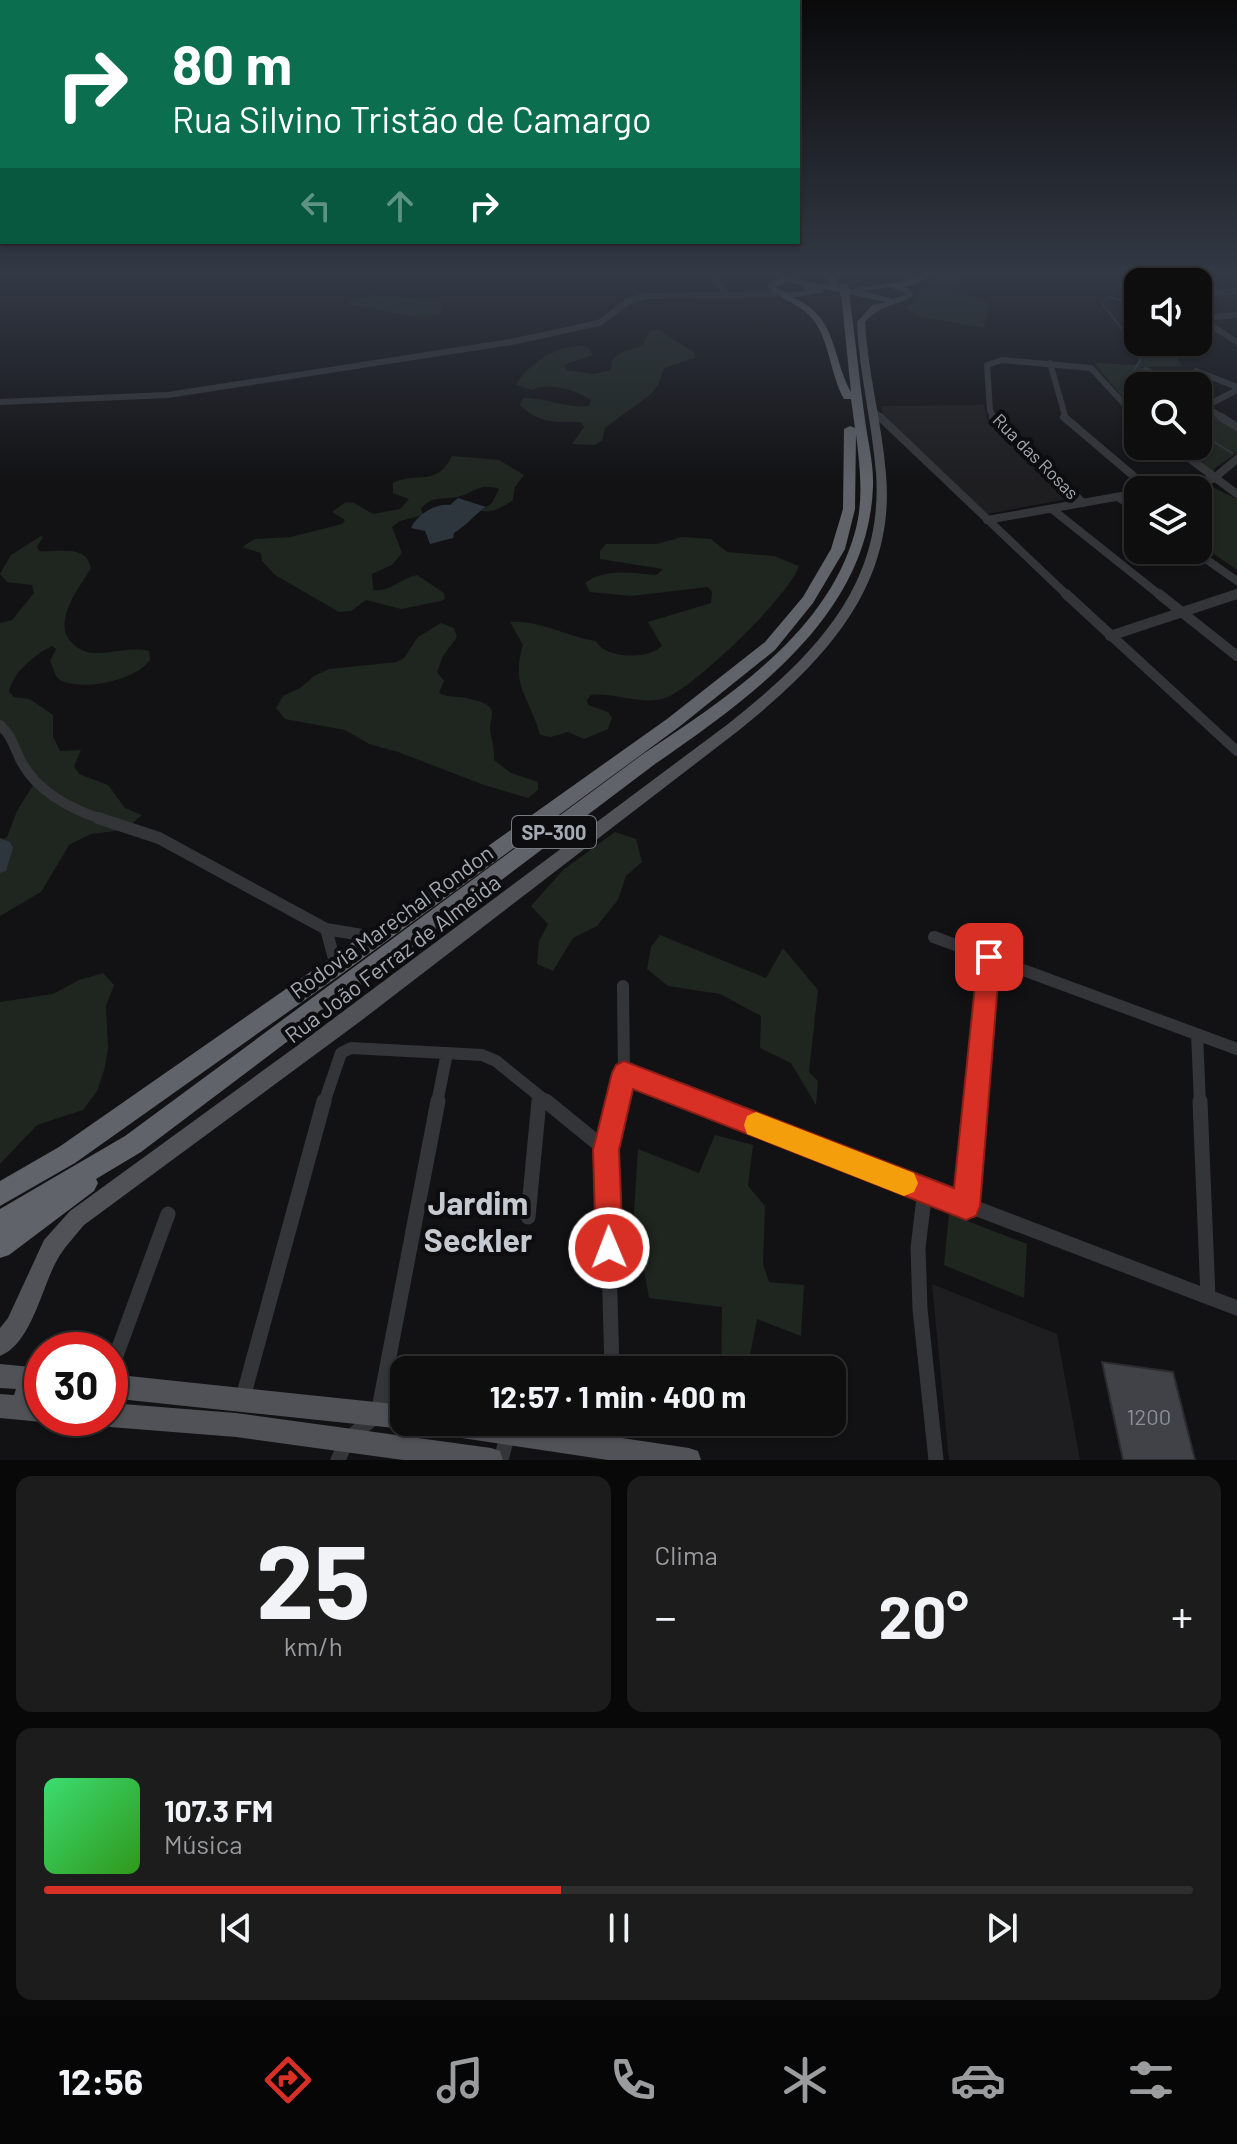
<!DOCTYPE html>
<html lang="pt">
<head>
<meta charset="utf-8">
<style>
	:root { --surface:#0e0e0f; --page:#1c1c1d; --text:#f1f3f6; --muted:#9b9c9e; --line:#2e2e2f; --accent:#d93025 }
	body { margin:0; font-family:Barlow,sans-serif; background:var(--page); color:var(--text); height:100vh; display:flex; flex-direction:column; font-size:30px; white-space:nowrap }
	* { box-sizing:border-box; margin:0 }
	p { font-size:26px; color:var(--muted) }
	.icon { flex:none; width:44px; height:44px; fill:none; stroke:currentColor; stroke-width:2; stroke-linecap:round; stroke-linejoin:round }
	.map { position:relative; height:1460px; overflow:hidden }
	.panel { display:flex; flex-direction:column; gap:16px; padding:16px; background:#080808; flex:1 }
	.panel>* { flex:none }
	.top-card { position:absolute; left:0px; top:0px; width:800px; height:244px; box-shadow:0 2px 6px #0004,0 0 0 2px var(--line); background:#0b6e4f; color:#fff; overflow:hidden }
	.fabs { position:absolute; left:1124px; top:268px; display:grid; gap:16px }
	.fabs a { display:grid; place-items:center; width:88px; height:88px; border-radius:16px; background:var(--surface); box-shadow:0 2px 6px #0004,0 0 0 2px var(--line); font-size:40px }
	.speed { position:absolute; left:24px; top:1332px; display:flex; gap:16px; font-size:40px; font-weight:700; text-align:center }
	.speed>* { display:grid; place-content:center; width:104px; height:104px; border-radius:50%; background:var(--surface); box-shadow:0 2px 6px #0004,0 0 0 2px var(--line); line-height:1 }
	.speed .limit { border:12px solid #d22; background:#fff; color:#111 }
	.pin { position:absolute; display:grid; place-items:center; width:68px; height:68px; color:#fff; margin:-34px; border-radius:16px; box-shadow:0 4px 12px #0006 }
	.me { position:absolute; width:88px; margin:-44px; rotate:359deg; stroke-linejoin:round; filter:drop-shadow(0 0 6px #0008) }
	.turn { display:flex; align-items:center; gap:28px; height:168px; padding:0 40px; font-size:36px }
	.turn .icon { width:104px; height:104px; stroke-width:2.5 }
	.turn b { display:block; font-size:56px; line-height:68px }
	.lanes { display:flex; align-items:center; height:76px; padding:0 40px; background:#0003; justify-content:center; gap:40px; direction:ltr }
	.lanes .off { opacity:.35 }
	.big { font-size:60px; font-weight:700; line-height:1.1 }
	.panel .tile { flex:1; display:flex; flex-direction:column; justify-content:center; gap:12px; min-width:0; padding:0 28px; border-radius:16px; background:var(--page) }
	.panel .dial { align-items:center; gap:0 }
	.dial b { font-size:104px; line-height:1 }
	.song { display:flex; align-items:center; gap:24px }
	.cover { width:96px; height:96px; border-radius:12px; background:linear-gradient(135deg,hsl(140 70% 55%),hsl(110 70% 35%)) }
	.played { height:8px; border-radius:4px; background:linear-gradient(90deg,var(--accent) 45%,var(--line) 45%) }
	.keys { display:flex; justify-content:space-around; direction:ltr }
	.heat { display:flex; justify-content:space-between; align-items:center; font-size:44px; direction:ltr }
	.panel .tiles { flex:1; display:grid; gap:16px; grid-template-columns:1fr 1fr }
	.tile:last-child { grid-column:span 2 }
	.trip { position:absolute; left:390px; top:1356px; width:456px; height:80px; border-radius:16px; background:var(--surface); box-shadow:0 2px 6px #0004,0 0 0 2px var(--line); font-weight:700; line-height:80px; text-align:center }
	.tab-bar { display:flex; height:128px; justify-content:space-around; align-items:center; background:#060606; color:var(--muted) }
	.tab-bar .icon { width:56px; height:56px }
	.tab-bar .current { color:var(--accent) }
	.tab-bar b { font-size:36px; color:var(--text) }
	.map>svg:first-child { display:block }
</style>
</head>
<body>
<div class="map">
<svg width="1237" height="1460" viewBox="0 0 1237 1460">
	<rect width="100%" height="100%" fill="#121214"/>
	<!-- built -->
	<path fill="#1e1e21" d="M984 405 987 420 1073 498 987 514 883 414 881 406Z
		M932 1284 1057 1334 1080 1460H949Z"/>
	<!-- green -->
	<path fill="#1f261f" d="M940 277H957L954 290 989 304 984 328 919 317 906 307 915 301 918 290 933 285Z
		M374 295 439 301 442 309 439 313 421 317 349 305V301Z
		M1138 301V342H1167L1182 366 1141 367 1169 386H1138V415L1094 363 1138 365 1140 359 1122 303Z
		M657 329 695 353V358L664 368 658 385 651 394 605 428 602 440 595 445 572 444 584 427 581 422C556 422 539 424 520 405L523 398C546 398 566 408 589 406L591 400C576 390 549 382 532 390L516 385C527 364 563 341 588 347L593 355 564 365 566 370 594 374 611 370 612 360 621 353 643 345 650 331Z
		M1198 403 1237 428V453L1215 468 1213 475 1177 446H1198Z
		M452 456 499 460 524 475 515 487 513 500C502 507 494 513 481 511L492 503 499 489C480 482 474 493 457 497 442 500 432 495 421 509L423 515 400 521 392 527 402 553 392 565 372 574 373 590C390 593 401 578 417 575L444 593 445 599 441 601 401 609 366 600 351 611 339 612 275 575 262 561 261 553 242 547 255 539 291 537 342 524 345 520 332 512 346 502 354 503 373 514 400 509 409 499 393 493V483C415 471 437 488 452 456Z
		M1210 486 1237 499V570L1198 543V490H1189Z
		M41 536 43 537 37 547 39 551C57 553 86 543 91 568 80 587 52 621 71 642 78 650 89 654 100 653 118 652 131 647 149 651L150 660C136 680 86 691 62 681 54 678 54 668 50 661L56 649 52 646C34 655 13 672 9 692L14 697 30 699 53 715V736L60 751 81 750 74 766 79 774 108 785 125 808 142 815 124 830 91 834 69 845 41 892 0 916V841L7 837 17 811 35 782 7 731 0 734V623L12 620 34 593 32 585 7 582 0 574 11 555Z
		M682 537 711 539 727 552 774 556 799 566C790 595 695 687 665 698 641 706 615 692 591 695L587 700 588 705 608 712 612 718 608 729 584 739 568 732 551 737 540 735C530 697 510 686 523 645L510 622C538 619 568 637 596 641 605 659 648 660 662 646L648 622 711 603 712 592 708 587 631 596 590 592 585 583C604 568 633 573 656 575L663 569 600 559V551L606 544H657Z
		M441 623 454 628 457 637 443 656 437 672 444 681 439 693C448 698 460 696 470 699 506 707 486 716 491 735 493 744 494 751 494 760L511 773 538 782V790L528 798 484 785 398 752 369 744 345 730 285 719 276 708 283 696 300 688 314 676 329 669 397 662 404 658 418 637Z
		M615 832 636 839 642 862 626 876 618 900 597 926 573 938 553 971 537 964 539 941 548 924 531 906 563 870Z
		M660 935 766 978 783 948 818 990 809 1072 818 1081 816 1105 791 1063 760 1048 761 1016 720 994 668 986 647 969 651 947Z
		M103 973 114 985 106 1006 108 1048 105 1067 97 1091 83 1110 37 1125 0 1164V1002L53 994 79 980Z
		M715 1135 753 1145 748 1186 765 1206 763 1264 769 1282 804 1285 801 1336 757 1319 747 1370 721 1365 722 1307 649 1298 634 1213 638 1149 699 1173Z
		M949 1214 1027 1244 1024 1298 944 1265Z"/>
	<!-- water -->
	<path fill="#2c363c" d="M458 498 486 507C474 515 466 526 454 533L453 538 430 544 425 531 411 528C417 515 435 503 450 505Z"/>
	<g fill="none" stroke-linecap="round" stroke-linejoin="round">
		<!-- stream -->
		<path stroke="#2c363c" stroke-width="2" d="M1116 277 1128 297 1121 300 1109 297 1101 302 1133 343 1140 360 1133 372 1138 386
			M1198 432 1232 453"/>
		<!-- river -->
		<path fill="#2c363c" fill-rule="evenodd" d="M0 838 10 842 13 848 6 871 0 873Z"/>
	</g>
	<!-- building -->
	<path fill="#414247" stroke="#2c2c30" stroke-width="2" d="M1102 1362 1173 1372 1195 1460H1123Z"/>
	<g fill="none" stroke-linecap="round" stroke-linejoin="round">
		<!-- minor-far4 -->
		<path stroke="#333538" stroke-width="6" d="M713 277 727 295
			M1140 277 1147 282
			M1198 295 1237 291
			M1198 317 1237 342
			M1200 318 1237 315
			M1050 363 1066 419
			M1146 370 1173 386
			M1196 371 1237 387
			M1198 401 1224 419
			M0 402 168 395 511 342 599 323 630 300 646 296 778 294
			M1206 406 1237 390
			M870 407 882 419
			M994 419 990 410 987 365 1002 360 1091 368 1138 419"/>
		<!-- minor-far3 -->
		<path stroke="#333538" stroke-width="8" d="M880 417 1068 596
			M993 417 1083 503
			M1064 417 1150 490
			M1136 417 1138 419
			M1221 417 1237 427
			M1173 446 1237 494
			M1155 490 1213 479 1237 459
			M1118 497 1138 511
			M1052 509 1161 596
			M987 520 1138 493
			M1193 550 1237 581
			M1231 596 1237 594"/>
		<!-- minor-far2 -->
		<path stroke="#333538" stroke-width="10" d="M1066 594 1237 751
			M1159 594 1237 656
			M1110 636 1237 594
			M0 725C13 737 14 748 22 763 39 793 73 810 104 820"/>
		<!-- minor-far1 -->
		<path stroke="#333538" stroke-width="12" d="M98 818 159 838 326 929 374 937
			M326 929 336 966
			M934 937 1237 1049
			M1197 1034 1200 1103
			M624 1073 701 1103
			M324 1103 341 1053 351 1048 482 1055 496 1061 548 1103
			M437 1103 447 1053
			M539 1103V1099
			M617 1103 624 1073 623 986
			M976 1103 989 957"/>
		<!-- minor -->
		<path stroke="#333538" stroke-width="15" d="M546 1101 606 1150
			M695 1101 1237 1308
			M1200 1101 1208 1297
			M925 1190 918 1248 920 1309 936 1460
			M966 1206 976 1101
			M528 1217 539 1101
			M612 1370 606 1150 617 1101
			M110 1372 168 1214
			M242 1401 324 1101
			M614 1422V1447
			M338 1460 347 1440 378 1414 438 1101
			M501 1460 508 1433"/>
		<!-- major -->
		<path fill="#505257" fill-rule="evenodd" d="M782 278 851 289 888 283 910 289 913 296C893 307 882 304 865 322 868 374 882 423 886 474 896 589 821 664 738 731L362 1020 84 1225C76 1235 67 1244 60 1255 42 1283 33 1343 0 1356V1328L8 1318 44 1240 70 1211 294 1048 728 724C811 658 884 588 876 473 872 422 859 373 857 322L872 305 886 302 823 289V292C803 296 784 303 767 287L771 282ZM787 282 803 285 805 291 788 293 775 287ZM888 287 904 292 905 295 893 299 863 291Z
			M0 1364 42 1368V1392L39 1391 37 1398H42V1418H50L42 1422 0 1418V1394L14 1395 16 1389 0 1388Z
			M110 1374 404 1405V1422H414L412 1425 404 1429 110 1398Z
			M110 1403 236 1413 491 1448 500 1451 503 1460H403L236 1437 110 1427 102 1423 99 1418H110Z
			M423 1422H515L689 1448 698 1451 701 1460H608L435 1434 427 1430Z"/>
		<!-- highway -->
		<path fill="#606369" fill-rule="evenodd" d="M781 277H794L782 283 778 280Z
			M829 277H837L838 290H832Z
			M914 277H926C916 285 899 291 888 285Z
			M845 290 849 293C855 335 859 378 865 420 868 442 874 465 873 487 868 616 751 697 655 764L141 1152 96 1179 98 1183 94 1191 9 1255 0 1258V1209L125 1136 643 754C725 699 827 634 855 532 864 500 860 467 856 434L855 509 845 549 813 603 775 650 679 727 343 973 75 1163 0 1206V1181L59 1147 329 959 667 719 765 642 803 597 831 549 843 509 844 429 850 426 855 428 851 399H844C830 375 829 335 810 316 801 306 788 302 778 295 784 292 787 294 794 298 838 318 831 355 851 392L841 293Z"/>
		<!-- highway-bridge -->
		<path stroke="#606369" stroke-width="10" d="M844 288 845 293"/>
	</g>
	<!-- sky -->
	<linearGradient id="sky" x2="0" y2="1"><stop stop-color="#0a0a0b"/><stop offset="0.57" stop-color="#333945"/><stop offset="1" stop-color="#333945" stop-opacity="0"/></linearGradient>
	<rect width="1237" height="482" fill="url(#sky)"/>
	<!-- route -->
	<path fill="#d93025" stroke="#8d1f18" stroke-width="2" d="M989 946 997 949 1000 957 980 1206 976 1216 966 1220 633 1089 619 1150 623 1248 619 1258 609 1262 600 1258 596 1248 593 1150 612 1073 616 1065 624 1061 954 1188 978 957 981 949Z"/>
	<!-- slow -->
	<path fill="#f59e0b" d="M756 1112 914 1173 918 1183 914 1192 904 1196 747 1134 744 1125 747 1116Z"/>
	<g text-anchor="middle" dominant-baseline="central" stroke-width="8" stroke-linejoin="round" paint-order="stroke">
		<!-- far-street labels -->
		<g font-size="18" fill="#a4aab3" stroke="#0d0d0f">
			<text transform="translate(1036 456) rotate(45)">Rua das Rosas</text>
		</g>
		<!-- shield labels -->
		<rect fill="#0d0d0f" stroke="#777b82" stroke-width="2" x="512" y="816" width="84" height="32" rx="6"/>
		<g font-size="20" font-weight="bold" fill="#a4aab3">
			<text x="554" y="832">SP-300</text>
		</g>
		<!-- street labels -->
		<g font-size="22" fill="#a4aab3" stroke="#0d0d0f">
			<text transform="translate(391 921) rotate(-36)">Rodovia Marechal Rondon</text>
			<text transform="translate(392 958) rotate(-37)">Rua João Ferraz de Almeida</text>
		</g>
		<!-- near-number labels -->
		<g font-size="22" fill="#8b9098">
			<text x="1149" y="1416">1200</text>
		</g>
		<!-- near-quarter labels -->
		<g font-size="32" font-weight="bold" fill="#c5c9d0" stroke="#0d0d0f">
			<text x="478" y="1202">Jardim<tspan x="478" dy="37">Seckler</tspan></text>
		</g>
	</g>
</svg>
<div class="fabs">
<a><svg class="icon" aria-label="sound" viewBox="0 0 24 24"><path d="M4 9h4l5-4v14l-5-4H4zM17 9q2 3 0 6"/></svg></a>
<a><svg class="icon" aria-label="search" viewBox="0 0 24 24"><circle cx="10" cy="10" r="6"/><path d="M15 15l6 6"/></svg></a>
<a><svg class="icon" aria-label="layers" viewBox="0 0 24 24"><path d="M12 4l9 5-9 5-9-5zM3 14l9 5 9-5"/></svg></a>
</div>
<div class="speed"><div class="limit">30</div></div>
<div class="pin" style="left:989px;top:957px;background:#d93025"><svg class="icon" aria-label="arrive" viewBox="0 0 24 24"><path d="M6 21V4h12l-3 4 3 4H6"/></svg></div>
<svg class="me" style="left:609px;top:1248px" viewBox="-20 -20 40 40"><circle r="17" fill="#d93025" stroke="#fff" stroke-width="3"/><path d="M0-11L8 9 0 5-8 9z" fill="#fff"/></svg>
<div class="trip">12:57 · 1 min · 400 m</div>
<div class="top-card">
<div class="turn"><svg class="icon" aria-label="right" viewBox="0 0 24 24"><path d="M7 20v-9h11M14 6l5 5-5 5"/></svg><div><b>80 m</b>Rua Silvino Tristão de Camargo</div></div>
<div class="lanes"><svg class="icon off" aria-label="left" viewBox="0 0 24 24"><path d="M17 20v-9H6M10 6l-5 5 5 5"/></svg><svg class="icon off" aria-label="ahead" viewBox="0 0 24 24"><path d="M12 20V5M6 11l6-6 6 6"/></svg><svg class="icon" aria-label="right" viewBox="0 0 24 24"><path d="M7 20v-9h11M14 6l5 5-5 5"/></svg></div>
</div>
</div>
<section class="panel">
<div class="tiles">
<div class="tile dial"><b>25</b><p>km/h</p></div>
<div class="tile"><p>Clima</p>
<div class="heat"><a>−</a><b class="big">20°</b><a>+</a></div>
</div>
<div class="tile">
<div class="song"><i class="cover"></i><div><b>107.3 FM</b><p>Música</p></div></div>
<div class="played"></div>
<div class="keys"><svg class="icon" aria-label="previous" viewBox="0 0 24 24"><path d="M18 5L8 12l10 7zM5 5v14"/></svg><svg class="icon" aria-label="pause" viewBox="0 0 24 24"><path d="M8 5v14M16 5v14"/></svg><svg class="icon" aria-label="next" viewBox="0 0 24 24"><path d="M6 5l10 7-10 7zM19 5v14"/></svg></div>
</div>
</div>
</section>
<nav class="tab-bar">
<b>12:56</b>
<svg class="icon current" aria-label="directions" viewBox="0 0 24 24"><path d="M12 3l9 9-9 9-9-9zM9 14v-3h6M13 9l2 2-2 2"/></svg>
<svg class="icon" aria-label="music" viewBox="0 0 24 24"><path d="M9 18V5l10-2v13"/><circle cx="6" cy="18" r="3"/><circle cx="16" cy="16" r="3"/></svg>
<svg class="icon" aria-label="phone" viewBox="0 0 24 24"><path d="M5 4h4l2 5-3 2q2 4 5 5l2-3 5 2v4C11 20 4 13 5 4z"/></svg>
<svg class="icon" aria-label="climate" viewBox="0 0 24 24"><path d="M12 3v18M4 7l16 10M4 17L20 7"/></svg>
<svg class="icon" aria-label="car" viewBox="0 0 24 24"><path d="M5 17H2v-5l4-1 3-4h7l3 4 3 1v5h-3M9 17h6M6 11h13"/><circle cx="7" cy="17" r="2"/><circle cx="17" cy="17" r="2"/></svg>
<svg class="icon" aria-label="filters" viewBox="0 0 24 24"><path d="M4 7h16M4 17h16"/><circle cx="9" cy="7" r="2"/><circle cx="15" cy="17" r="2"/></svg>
</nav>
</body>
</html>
